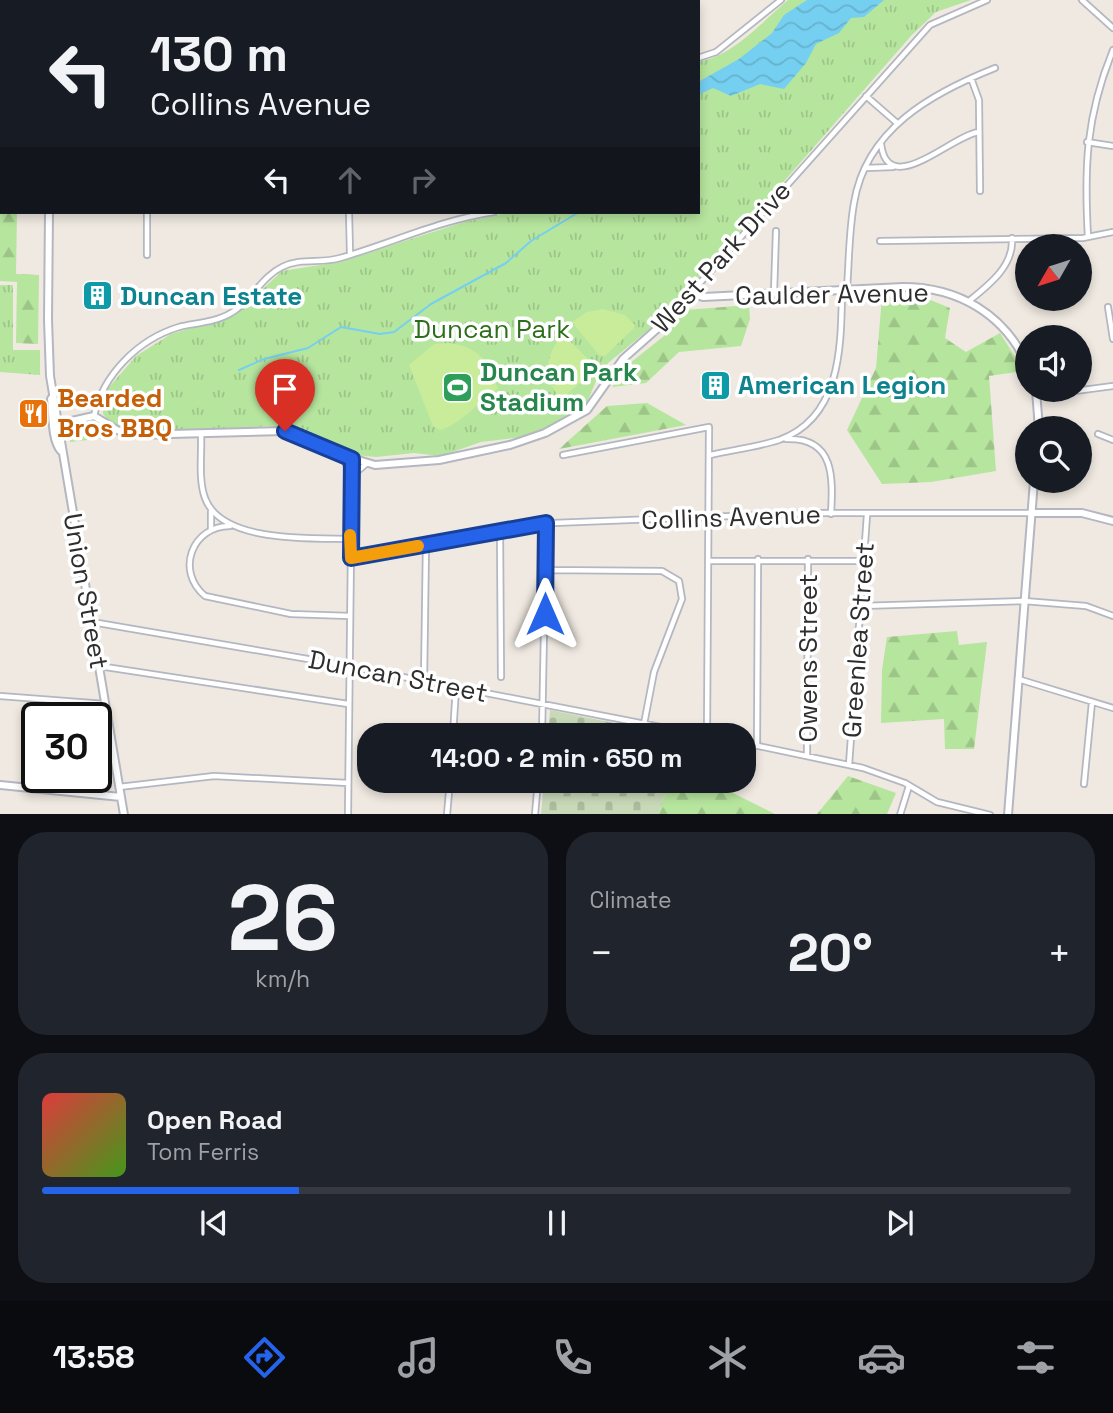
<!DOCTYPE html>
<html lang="en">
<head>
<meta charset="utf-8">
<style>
	:root { --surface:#171b24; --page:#20242c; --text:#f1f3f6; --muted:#9ea1a6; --line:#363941; --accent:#2563eb }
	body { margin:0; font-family:"Space Grotesk",sans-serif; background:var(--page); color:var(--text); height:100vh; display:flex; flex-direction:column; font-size:26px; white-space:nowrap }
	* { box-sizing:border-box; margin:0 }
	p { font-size:23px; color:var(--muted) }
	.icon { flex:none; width:38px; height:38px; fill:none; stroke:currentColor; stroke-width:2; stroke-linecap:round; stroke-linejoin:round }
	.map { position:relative; height:814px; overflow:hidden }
	.side { display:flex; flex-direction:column; gap:18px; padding:18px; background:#0d0f14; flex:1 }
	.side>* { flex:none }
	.hud { position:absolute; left:0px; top:0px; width:700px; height:214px; box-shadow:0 4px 10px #0003; background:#171b24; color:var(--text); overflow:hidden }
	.needle { width:46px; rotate:231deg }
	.controls { position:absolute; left:1015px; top:234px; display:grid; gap:14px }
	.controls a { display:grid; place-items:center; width:77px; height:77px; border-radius:50%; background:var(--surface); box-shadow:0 4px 10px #0003; font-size:35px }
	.speed { position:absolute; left:21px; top:702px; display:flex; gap:14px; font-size:35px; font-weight:700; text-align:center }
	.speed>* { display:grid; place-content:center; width:91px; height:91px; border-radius:50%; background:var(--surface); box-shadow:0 4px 10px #0003; line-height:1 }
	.speed .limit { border:4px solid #111; border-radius:10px; background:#fff; color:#111 }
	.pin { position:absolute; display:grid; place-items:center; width:60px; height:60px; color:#fff; margin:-72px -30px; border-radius:50% 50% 50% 0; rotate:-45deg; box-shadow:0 0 7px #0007 }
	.pin .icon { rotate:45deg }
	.me { position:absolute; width:77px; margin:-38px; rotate:0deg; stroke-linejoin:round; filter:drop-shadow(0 0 5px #0008) }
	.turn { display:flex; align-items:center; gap:24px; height:147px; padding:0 35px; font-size:32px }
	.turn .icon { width:91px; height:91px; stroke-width:2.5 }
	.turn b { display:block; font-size:49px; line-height:60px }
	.lanes { display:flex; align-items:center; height:66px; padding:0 35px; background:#0003; justify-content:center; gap:35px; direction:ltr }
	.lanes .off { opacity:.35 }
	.big { font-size:52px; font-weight:700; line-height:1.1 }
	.side .widget { flex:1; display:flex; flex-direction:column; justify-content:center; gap:10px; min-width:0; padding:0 24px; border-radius:28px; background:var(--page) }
	.side .dial { align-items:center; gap:0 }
	.dial b { font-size:91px; line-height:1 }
	.song { display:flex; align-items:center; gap:21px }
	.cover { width:84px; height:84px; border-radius:10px; background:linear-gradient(135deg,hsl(0 70% 55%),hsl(100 70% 35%)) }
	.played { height:7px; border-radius:4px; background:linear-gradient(90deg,var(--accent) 25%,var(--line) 25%) }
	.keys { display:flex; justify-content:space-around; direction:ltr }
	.heat { display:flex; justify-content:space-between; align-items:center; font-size:38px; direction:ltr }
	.side .tiles { flex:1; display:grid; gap:18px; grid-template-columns:1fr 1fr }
	.widget:last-child { grid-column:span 2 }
	.trip { position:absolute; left:357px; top:723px; width:399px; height:70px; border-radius:28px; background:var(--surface); box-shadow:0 4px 10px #0003; font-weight:700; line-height:70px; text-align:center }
	.dock { display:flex; height:112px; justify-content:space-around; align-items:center; background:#090b0e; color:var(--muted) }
	.dock .icon { width:49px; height:49px }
	.dock .current { color:var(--accent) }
	.dock b { font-size:32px; color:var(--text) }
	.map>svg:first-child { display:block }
</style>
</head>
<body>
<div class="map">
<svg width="1113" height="815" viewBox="0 0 1113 815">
	<defs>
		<pattern id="grass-dots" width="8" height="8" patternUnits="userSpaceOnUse" patternTransform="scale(1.75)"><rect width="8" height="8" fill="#b6e59e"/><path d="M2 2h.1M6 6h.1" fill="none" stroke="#9dc588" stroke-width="1.8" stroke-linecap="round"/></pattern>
		<pattern id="forest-firs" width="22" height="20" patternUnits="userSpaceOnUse" patternTransform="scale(1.75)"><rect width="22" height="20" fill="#b6e59e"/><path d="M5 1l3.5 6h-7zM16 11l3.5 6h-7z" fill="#9dc588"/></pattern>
		<pattern id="cemetery-stones" width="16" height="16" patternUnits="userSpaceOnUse" patternTransform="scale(1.75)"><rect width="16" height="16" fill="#c8d9b8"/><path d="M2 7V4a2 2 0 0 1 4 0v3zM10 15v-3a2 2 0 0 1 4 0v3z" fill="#acbb9e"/></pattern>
		<pattern id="park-tufts" width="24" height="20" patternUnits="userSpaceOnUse" patternTransform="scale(1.75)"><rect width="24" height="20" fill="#b6e59e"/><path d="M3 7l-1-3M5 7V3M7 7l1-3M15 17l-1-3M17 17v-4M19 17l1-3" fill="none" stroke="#9dc588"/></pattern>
		<pattern id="water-waves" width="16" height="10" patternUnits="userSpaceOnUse" patternTransform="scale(1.75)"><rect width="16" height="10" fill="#75cff0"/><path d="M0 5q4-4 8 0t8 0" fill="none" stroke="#66b2ce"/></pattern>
	</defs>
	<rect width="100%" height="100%" fill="#efe9e1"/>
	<!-- grass -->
	<path fill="url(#grass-dots)" d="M92 423 109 430 105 438 70 442V427Z"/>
	<!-- forest -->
	<path fill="url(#forest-firs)" d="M0 200 2 212H17L16 274 39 275 38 344 16 343 17 282 0 281Z
		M882 297H923L950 308 945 338 966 352 1000 333 1024 371 989 376 996 471 931 482 882 484 847 430 876 368Z
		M749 305 750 319 741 346 679 352 646 383 612 387 625 367 664 336 685 310Z
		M647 403 686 425 559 449 607 406Z
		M957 631 959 645 987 642 974 749H945L944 719 881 723 882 670 887 637Z
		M848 776 896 793 887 814H817Z
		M669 781H729L727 790 775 814H659Z"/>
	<!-- cemetery -->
	<path fill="url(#cemetery-stones)" d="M550 710 673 735H548Z
		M544 781V780L669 781 659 814H541Z"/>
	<!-- park -->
	<path fill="url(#park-tufts)" d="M788 0H971L936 12 911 36 668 314 608 363 596 381 586 405 561 422 522 437 481 442 441 456 414 453 376 457 354 455 298 429 269 426 150 433 125 430 113 425 103 414 102 400 105 392 136 356 171 334 234 316 282 271 339 262 464 222 511 212H698V62C733 56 762 22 788 0Z
		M0 285H13V350H40V375L0 372Z"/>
	<!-- pitch -->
	<path fill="#c9ec9a" d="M603 309 625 315 636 326 605 356 599 355 572 322 587 312Z
		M563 334 594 365V371L561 399C542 378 545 355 563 334Z
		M449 343C479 347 488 361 498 389 477 401 464 423 440 430L433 426 409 365 434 344Z"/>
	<!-- water -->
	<path fill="url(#water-waves)" d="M807 0H884L864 17 851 18 839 33 816 44 806 63 784 89 760 84 731 96 713 88 698 95V82L739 59 772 33 784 15Z"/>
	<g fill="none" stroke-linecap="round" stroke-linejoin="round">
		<!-- stream -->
		<path stroke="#75cff0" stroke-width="2" d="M239 370 264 359 308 348 341 327 380 334 394 332 431 304 506 263 531 241 579 212"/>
		<defs>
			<path id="street" d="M202 0V2
				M1082 0 1113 28
				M125 2V0
				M350 2V0
				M408 2 456 0
				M698 58 716 52 781 0
				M971 78 979 100 980 191
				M866 96 897 123
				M1087 142 1113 146
				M881 144C888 200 952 135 979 132
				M866 168 893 167
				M349 212 350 254
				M1088 237C1084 167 1086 116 1113 50
				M880 241 1083 238 1113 232
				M147 255V212
				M847 289C849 261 849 231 854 203 866 129 932 93 995 68
				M691 293 930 25 987 0
				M774 293 776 231
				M969 301C989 285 1014 266 1012 238
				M1108 307 1113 339
				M1037 396 1113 386
				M94 416C103 374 139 339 179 327 196 323 216 322 231 313 251 302 261 277 282 267 301 257 321 264 340 258 392 243 440 220 494 212
				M201 433C202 454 198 479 205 498 221 543 311 538 350 539
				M1098 434 1113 440
				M786 439C835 437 833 478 831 514
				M563 455 709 427 707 735
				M710 455C732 450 757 447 779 440 842 418 841 345 842 290
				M342 456 350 473
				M352 476 366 464
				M230 526C192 526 175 571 205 596L291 614 350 616
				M211 529V511
				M500 530 501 677
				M351 558 553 523 811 513H1032
				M708 561H863
				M546 570 662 571 679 581 682 599 654 672 644 724
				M860 606 1024 601 1086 606 1113 616
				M92 622 331 663 702 735
				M99 666 348 704
				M1018 679 1113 708
				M424 681 426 544
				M0 696 105 704
				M453 735 456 687
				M542 735 546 523
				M744 743 863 768 905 783 937 802 990 815
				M757 746 758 559
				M807 756 808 559
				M849 765 867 515
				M1084 784 1092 702
				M119 787 214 776 348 783
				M348 815 352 459
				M447 815 450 780
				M535 815 538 780
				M900 815 909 786"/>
			<path id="secondary" d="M56 2V0
				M0 13H2
				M49 212 48 320 50 376 124 815
				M1036 390 1039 429
				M54 395 51 399C53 414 51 440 61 451
				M54 425 94 416 117 430 133 435 285 431 342 455 375 465 439 460 510 445 545 433 587 410 623 359 667 320 691 293 703 297 903 287C958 287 1004 314 1027 364
				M1032 513H1082L1113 521
				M0 785 121 797
				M1008 815 1034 481"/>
		</defs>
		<!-- street casing -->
		<use href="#street" stroke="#b4b7c1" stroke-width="8"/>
		<!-- secondary casing -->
		<use href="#secondary" stroke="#b4b7c1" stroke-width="10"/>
		<!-- street -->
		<use href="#street" stroke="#fff" stroke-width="4.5"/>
		<!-- secondary -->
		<use href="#secondary" stroke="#fff" stroke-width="6"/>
	</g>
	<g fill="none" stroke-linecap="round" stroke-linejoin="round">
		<defs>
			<path id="route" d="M285 431 352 459 351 558 546 523 545 614"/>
		</defs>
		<!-- route casing -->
		<use href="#route" stroke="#184099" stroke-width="18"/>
		<!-- route -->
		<use href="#route" stroke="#2563eb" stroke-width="12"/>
		<!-- slow -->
		<path stroke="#f59e0b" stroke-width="12" d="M350 535 351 558 418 546"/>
	</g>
	<!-- icons -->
	<defs>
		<symbol id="building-square" viewBox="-11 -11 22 22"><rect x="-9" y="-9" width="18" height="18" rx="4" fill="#0f9aa8" stroke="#fff"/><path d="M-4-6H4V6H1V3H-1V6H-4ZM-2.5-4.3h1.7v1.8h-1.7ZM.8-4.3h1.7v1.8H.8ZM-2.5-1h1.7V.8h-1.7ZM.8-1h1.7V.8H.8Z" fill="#fff"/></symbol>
		<symbol id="stadium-square" viewBox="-11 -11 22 22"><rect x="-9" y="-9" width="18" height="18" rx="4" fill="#2e9e5b" stroke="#fff"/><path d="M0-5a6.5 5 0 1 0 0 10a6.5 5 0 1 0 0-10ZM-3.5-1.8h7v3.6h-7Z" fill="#fff"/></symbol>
		<symbol id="restaurant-square" viewBox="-11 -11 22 22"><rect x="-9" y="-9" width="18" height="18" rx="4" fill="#e8710a" stroke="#fff"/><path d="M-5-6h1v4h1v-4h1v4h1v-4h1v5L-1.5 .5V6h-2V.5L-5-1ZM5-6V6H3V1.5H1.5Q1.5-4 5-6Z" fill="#fff"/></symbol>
	</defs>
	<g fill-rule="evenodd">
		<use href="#building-square" x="80" y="278" width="35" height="35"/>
		<use href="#building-square" x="698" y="368" width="35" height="35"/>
		<use href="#stadium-square" x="440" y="370" width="35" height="35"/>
		<use href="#restaurant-square" x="16" y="396" width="35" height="35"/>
	</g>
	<g text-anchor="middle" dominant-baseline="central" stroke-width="7" stroke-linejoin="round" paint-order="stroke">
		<!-- street labels -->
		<g font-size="26" fill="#2e2e2e" stroke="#fff">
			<text transform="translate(721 257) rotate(-48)">West Park Drive</text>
			<text transform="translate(832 294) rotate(-1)">Caulder Avenue</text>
			<text transform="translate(731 517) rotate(-2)">Collins Avenue</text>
			<text transform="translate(86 591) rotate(80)">Union Street</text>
			<text transform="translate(858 640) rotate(-86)">Greenlea Street</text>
			<text transform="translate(808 658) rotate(-90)">Owens Street</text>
			<text transform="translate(398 676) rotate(11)">Duncan Street</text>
		</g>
		<!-- culture labels -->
		<g font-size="26" font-weight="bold" fill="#0d838f" stroke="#fff" text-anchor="start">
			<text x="120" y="296">Duncan Estate</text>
			<text x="738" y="385">American Legion</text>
		</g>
		<!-- park labels -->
		<g font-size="26" fill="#2c6e1b" stroke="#fff">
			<text x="492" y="329">Duncan Park</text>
		</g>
		<!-- leisure labels -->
		<g font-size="26" font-weight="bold" fill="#27864d" stroke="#fff" text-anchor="start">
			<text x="480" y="372">Duncan Park<tspan x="480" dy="30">Stadium</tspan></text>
		</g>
		<!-- food labels -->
		<g font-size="26" font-weight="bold" fill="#c56008" stroke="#fff" text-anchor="start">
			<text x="57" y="398">Bearded<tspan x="57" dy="30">Bros BBQ</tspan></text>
		</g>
	</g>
</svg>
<div class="controls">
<a><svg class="needle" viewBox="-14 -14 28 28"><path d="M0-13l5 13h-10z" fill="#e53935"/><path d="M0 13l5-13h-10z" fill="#9ea1a6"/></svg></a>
<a><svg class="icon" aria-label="sound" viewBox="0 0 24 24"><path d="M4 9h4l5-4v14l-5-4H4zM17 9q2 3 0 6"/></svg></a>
<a><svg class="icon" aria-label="search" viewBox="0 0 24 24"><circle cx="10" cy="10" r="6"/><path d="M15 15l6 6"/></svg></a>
</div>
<div class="speed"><div class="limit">30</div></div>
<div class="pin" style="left:285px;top:431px;background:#d93025"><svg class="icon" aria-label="arrive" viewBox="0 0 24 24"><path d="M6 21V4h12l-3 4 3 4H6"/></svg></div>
<svg class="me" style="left:545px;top:614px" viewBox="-20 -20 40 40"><path d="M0-17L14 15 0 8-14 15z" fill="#2563eb" stroke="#fff" stroke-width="4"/></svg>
<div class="trip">14:00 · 2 min · 650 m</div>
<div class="hud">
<div class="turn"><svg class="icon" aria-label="left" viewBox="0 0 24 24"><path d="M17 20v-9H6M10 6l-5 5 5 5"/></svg><div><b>130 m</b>Collins Avenue</div></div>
<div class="lanes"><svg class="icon" aria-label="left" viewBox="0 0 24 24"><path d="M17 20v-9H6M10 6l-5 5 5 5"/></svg><svg class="icon off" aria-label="ahead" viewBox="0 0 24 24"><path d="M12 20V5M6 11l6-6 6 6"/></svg><svg class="icon off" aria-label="right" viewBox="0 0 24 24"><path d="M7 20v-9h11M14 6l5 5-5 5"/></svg></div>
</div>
</div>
<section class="side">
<div class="tiles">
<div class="widget dial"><b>26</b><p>km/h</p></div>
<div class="widget"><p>Climate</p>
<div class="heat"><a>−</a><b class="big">20°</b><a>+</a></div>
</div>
<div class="widget">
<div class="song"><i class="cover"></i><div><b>Open Road</b><p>Tom Ferris</p></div></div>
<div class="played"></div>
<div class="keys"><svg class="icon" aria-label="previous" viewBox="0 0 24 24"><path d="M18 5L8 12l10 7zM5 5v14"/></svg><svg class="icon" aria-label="pause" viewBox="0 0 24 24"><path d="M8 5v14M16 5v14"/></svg><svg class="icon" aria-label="next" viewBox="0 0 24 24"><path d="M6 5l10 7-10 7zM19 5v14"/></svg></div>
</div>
</div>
</section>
<nav class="dock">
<b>13:58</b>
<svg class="icon current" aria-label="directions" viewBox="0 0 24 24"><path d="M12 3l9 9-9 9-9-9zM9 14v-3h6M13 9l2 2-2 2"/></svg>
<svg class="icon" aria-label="music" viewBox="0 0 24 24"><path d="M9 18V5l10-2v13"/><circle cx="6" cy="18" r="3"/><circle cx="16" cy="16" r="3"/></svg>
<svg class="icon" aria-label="phone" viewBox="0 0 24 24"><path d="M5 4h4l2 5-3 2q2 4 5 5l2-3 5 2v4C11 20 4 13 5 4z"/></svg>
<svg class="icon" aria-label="climate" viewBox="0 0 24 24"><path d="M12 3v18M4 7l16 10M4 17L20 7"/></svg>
<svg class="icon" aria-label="car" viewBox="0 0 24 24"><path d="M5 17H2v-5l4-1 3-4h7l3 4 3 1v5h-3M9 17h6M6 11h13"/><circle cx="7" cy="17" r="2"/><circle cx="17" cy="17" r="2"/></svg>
<svg class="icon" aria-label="filters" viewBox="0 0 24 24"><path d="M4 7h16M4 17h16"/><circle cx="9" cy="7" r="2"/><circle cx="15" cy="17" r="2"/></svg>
</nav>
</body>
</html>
